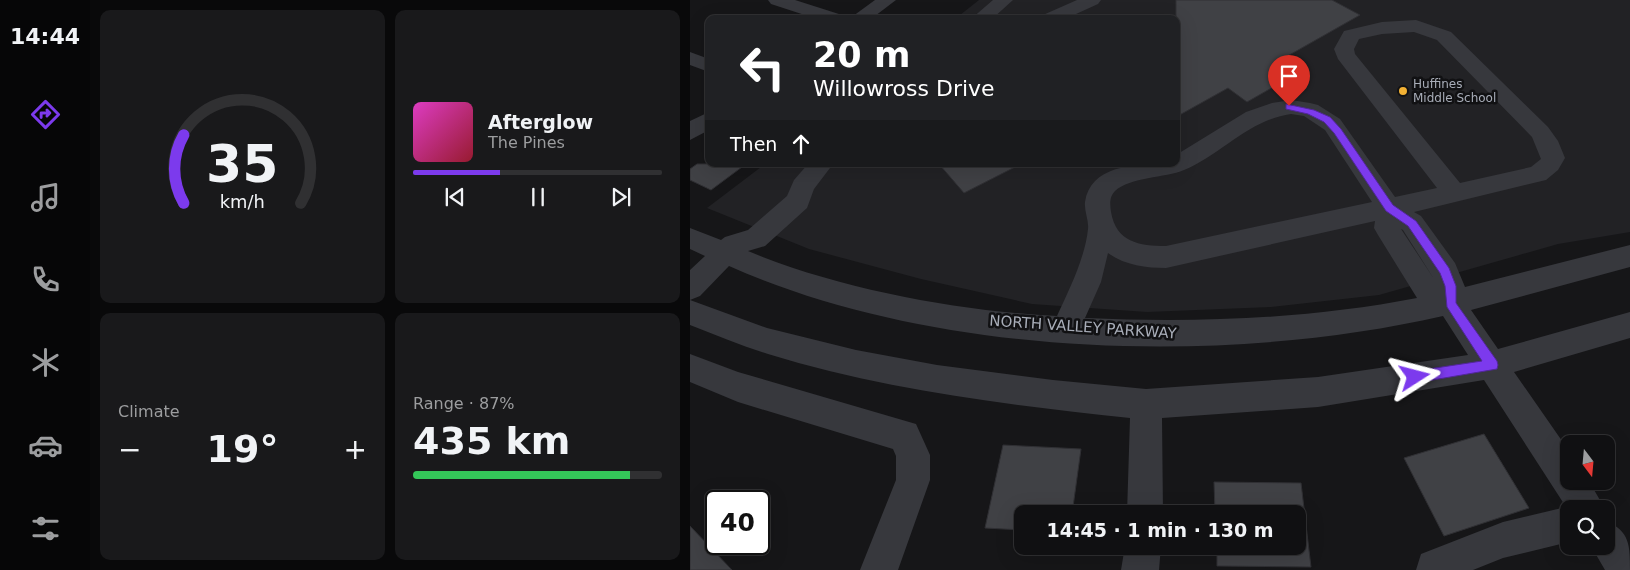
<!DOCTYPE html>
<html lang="en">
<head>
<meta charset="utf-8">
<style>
	:root { --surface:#101012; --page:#19191b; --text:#f1f3f6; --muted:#9c9d9f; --line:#303032; --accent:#7c3aed }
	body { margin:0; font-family:"DejaVu Sans",sans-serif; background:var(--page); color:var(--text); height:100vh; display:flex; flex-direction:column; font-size:19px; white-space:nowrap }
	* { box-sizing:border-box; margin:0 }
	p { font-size:16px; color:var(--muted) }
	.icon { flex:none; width:28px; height:28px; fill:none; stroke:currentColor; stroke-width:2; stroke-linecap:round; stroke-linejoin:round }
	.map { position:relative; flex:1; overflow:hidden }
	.details { display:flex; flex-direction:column; gap:10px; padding:10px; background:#09090a; width:600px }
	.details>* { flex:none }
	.guide { position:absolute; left:15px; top:15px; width:475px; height:152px; border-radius:10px; box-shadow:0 5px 20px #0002,0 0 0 1px var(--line); background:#202124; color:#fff; overflow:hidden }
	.needle { width:32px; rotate:164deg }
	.controls { position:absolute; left:870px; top:435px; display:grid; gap:10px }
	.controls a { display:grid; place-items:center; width:55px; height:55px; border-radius:10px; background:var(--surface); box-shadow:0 5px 20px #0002,0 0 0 1px var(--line); font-size:25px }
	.speed { position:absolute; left:15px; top:490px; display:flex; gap:10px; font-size:25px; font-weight:700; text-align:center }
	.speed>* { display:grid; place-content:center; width:65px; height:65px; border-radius:50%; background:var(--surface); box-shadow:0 5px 20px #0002,0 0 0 1px var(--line); line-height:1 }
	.speed .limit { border:2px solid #111; border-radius:8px; background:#fff; color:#111 }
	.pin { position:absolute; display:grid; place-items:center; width:42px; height:42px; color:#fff; margin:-51px -21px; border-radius:50% 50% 50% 0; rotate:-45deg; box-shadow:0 0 5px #0007 }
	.pin .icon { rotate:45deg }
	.me { position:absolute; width:55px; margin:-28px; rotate:81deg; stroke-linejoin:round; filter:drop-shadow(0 0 4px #0008) }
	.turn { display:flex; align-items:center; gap:18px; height:105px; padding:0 25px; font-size:22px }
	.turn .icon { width:65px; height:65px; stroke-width:2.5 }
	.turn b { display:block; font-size:35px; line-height:42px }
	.then { display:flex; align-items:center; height:48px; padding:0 25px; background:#0003; gap:10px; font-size:19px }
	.big { font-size:38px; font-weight:600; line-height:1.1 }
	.details .tile { flex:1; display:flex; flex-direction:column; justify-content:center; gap:8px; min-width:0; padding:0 18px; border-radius:10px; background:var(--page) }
	.details .dial { align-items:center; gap:0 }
	.dial svg { height:130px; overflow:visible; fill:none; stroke:var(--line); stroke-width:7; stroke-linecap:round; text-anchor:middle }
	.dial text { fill:var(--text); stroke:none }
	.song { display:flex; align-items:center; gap:15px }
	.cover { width:60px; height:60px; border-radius:8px; background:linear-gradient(135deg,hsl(310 70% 55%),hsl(350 70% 35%)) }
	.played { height:5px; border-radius:2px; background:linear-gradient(90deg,var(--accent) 35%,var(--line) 35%) }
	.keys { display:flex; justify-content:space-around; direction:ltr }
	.heat { display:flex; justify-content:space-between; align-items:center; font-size:28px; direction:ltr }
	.charge { height:8px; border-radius:4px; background:linear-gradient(90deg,#34c759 87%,var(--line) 0) }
	.details .tiles { flex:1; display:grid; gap:10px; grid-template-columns:repeat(2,1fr) }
	.trip { position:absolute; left:324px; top:505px; width:292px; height:50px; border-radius:10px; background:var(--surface); box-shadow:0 5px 20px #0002,0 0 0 1px var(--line); font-weight:600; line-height:50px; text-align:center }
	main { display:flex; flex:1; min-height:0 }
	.tabs { display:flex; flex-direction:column; width:90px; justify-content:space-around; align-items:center; background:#060607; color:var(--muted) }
	.tabs .icon { width:35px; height:35px }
	.tabs .active { color:var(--accent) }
	.tabs b { font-size:22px; color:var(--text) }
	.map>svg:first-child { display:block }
</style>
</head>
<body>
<main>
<nav class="tabs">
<b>14:44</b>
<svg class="icon active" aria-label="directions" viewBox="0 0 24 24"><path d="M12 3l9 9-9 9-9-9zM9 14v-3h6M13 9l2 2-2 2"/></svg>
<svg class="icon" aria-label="music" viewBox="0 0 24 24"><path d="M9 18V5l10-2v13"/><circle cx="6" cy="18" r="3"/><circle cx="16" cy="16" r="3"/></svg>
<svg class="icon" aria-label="phone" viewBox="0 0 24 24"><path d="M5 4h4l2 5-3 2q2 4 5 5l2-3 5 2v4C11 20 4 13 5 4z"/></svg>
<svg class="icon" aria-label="climate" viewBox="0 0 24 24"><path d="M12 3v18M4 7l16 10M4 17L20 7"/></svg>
<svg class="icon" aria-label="car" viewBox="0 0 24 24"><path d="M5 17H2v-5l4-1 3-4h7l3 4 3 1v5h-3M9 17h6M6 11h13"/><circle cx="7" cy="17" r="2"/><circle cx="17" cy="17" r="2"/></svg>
<svg class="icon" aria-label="filters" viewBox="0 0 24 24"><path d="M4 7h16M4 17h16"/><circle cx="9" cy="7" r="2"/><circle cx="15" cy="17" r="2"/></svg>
</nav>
<section class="details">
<div class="tiles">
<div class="tile dial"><svg viewBox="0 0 100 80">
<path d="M14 69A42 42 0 1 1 86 69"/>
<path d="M14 69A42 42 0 0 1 14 27" stroke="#7c3aed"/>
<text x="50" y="56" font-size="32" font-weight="700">35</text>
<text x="50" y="72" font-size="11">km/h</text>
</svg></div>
<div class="tile">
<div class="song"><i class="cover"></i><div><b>Afterglow</b><p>The Pines</p></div></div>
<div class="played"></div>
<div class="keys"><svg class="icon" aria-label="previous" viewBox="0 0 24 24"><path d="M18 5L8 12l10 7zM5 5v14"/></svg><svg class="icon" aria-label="pause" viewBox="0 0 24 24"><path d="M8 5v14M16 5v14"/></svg><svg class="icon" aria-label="next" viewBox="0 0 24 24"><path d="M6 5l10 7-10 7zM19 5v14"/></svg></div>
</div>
<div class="tile"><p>Climate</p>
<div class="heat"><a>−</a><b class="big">19°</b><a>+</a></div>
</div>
<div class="tile"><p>Range · 87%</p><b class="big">435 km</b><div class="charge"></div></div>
</div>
</section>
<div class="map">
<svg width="940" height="570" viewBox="0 0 940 570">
	<rect width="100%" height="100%" fill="#161618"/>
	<!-- built -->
	<path fill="#222225" d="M289 0H940V232L868 244 689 295 581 307 457 312 342 304 231 279 119 249 17 208 75 164H486V19H265Z"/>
	<!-- building -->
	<path fill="#404145" stroke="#303034" d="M486 0H642L670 15 587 62 606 74 557 102 538 88 486 117Z
		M7 164H56L21 190 0 180V169Z
		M249 164H331L274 193Z
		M794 434 839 508 754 536 714 458Z
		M313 445 391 449 382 514H332V530L295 528Z
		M524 482 611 483 621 567 527 566V546H608V514H525Z
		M0 526 42 570H0Z"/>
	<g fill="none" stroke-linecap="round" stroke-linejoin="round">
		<!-- minor -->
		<path fill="#37383d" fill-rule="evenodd" d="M78 0H105L152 15 155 19H127L81 4Z
			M185 0H206L181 19H159Z
			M303 0H323L302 19H281Z
			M387 0H411L408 4 375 19H350L353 15Z
			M726 20 761 32 858 127 868 141 875 158 868 170 856 180 724 212 731 216 765 263 775 287 940 245V267L781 310 808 349 940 312V338L824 372 879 451V481H899L915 509H879V542L813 558 783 570H726L731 554 813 522 876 507 794 380 628 407 472 418 473 514H437L440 418C318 405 195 390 78 354 52 346 26 335 0 325V300L77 328 166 350 247 365 363 380 456 389 628 377 778 355 753 316C534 366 246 358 39 266L10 296 0 300V270L15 256 0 249V228L31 240 35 237 58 230 97 196 104 180 118 164H143L124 189 117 208 75 246 58 251C149 289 269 311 367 316 379 290 395 258 398 229 399 220 394 211 395 202 401 161 456 164 486 164V155L556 112 582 103 601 100 620 103 628 105 650 119 705 197 747 188 648 59 644 49 654 31 692 22ZM724 32 747 40 842 137 851 159 841 167 770 183 665 54 664 49 669 39 692 34ZM601 114 614 116 635 130 682 202 476 246C449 246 426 242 421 212 420 205 419 197 425 191 440 177 475 178 494 170 532 154 558 120 601 114ZM685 221 684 228 688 235 727 298C618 319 506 323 395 318L411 282 418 253C434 265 456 268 476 268ZM711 229 713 230 744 279Z
			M0 52 19 59V72L0 65Z
			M19 112V130L0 140V121Z
			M0 354 48 372 226 424 240 455V480L208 570H170L206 480V456L203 449 48 402 0 382Z
			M916 521C940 531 940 546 940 570H915L901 546H916Z
			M435 546H471L469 570H431Z"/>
	</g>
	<!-- route -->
	<path fill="#7c3aed" stroke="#51269a" d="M596 104 624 110 640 117 651 129 703 205 726 221 759 268 766 286V303L807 361 808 365 807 369 725 383 720 381 718 377 720 373 725 371 792 361 757 307 755 286 750 273 718 226 696 211 644 133 634 122 618 114 596 109Z"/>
	<!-- markers -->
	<circle fill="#f2b134" stroke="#111113" stroke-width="2" cx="713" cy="91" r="5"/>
	<g text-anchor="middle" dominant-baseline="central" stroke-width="5" stroke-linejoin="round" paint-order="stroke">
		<!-- far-poi labels -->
		<g font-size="12" fill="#a8adb8" stroke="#111113" text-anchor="start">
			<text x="723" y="84">Huffines<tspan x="723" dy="14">Middle School</tspan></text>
		</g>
		<!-- street labels -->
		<g font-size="15" fill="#a8adb8" stroke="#111113">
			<text transform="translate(393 327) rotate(4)">NORTH VALLEY PARKWAY</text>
		</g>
	</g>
</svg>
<div class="controls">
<a><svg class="needle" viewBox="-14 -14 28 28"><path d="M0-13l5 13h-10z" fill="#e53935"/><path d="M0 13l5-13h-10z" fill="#9c9d9f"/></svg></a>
<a><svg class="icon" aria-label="search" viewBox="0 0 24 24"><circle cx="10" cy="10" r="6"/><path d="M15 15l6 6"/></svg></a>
</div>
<div class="speed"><div class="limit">40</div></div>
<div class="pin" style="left:599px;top:106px;background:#d93025"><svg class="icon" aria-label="arrive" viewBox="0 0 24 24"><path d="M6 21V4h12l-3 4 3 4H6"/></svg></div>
<svg class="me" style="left:725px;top:377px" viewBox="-20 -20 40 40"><path d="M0-17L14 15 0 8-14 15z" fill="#7c3aed" stroke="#fff" stroke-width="4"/></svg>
<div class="trip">14:45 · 1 min · 130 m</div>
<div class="guide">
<div class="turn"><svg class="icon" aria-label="left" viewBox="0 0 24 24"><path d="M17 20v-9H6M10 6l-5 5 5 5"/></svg><div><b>20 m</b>Willowross Drive</div></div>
<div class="then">Then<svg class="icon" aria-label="ahead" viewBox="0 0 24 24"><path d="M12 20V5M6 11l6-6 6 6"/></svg></div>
</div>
</div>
</main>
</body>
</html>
